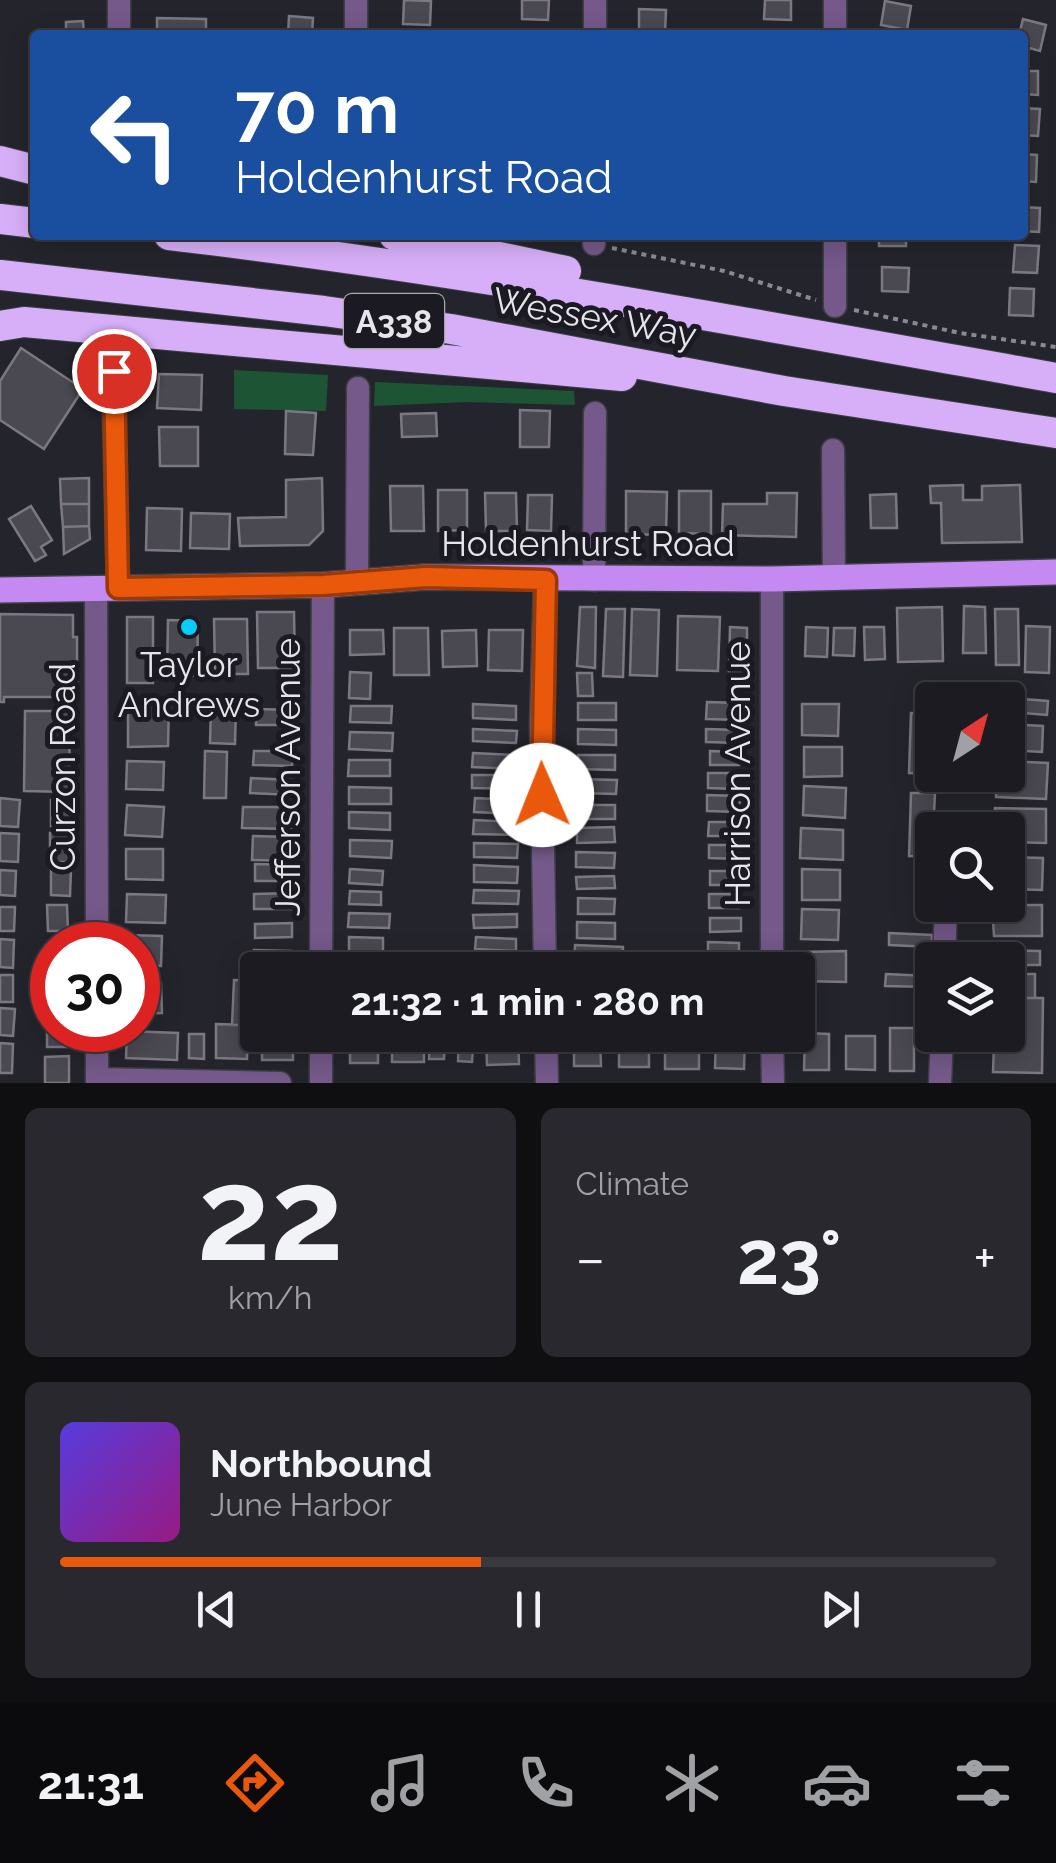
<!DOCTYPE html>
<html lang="en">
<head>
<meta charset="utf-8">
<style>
	:root { --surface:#1b1b21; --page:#28282e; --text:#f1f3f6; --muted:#a0a1a5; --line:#39393f; --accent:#ea580c }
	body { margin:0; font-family:Raleway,sans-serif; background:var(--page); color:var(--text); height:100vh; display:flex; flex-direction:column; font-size:38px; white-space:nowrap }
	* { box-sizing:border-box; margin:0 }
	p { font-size:32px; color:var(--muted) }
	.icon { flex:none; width:55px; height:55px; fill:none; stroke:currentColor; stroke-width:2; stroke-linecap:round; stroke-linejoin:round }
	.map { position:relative; height:1083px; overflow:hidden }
	.sheet { display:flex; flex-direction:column; gap:25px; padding:25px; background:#0f0f12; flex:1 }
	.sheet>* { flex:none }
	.top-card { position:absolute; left:30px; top:30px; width:998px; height:210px; border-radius:10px; box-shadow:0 5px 25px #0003,0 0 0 2px var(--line); background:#1a4fa0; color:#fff; overflow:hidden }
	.needle { width:65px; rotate:36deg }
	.tools { position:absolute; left:915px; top:682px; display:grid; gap:20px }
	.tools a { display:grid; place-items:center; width:110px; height:110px; border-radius:10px; background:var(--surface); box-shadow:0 5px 25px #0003,0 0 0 2px var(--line); font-size:50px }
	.speed { position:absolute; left:30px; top:922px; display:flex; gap:20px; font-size:50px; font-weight:700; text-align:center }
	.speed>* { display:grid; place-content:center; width:130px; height:130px; border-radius:50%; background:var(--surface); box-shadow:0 5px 25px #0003,0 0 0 2px var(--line); line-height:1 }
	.speed .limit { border:15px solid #d22; background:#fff; color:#111 }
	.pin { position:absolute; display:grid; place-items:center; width:85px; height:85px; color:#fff; margin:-42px; border:5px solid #fff; border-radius:50%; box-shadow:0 2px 10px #0007 }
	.me { position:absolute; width:110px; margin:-55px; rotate:359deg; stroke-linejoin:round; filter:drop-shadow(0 0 8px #0008) }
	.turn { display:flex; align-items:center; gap:35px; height:210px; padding:0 40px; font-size:45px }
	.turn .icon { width:130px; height:130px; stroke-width:2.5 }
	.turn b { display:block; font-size:70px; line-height:85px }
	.big { font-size:75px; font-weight:700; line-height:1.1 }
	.sheet .card { flex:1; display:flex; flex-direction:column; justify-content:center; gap:15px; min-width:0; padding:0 35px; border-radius:15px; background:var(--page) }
	.sheet .dial { align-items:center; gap:0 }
	.dial b { font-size:130px; line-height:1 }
	.song { display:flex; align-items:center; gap:30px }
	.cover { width:120px; height:120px; border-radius:15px; background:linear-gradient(135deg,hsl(250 70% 55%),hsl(310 70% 35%)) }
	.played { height:10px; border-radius:5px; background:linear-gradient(90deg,var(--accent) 45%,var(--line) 45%) }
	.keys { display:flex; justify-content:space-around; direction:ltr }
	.heat { display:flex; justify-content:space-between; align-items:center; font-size:55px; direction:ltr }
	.sheet .tiles { flex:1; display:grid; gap:25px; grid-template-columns:1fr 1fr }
	.card:last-child { grid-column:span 2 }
	.trip { position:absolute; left:240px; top:952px; width:575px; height:100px; border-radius:10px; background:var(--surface); box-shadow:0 5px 25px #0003,0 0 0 2px var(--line); font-weight:700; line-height:100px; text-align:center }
	.tabs { display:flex; height:160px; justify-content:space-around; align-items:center; background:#0b0b0d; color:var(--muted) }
	.tabs .icon { width:70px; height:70px }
	.tabs .active { color:var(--accent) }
	.tabs b { font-size:45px; color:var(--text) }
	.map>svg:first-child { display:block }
</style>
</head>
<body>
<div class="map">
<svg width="1056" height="1083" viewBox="0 0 1056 1083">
	<rect width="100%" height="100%" fill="#24242c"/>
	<!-- green -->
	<path fill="#1d5534" d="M234 370 328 375 326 411 234 409Z
		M375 382 574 391 575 405 467 402 374 406Z"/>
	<!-- building -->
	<path fill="#4a4851" stroke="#7b7881" stroke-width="2.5" d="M404 0 431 1 430 25 403 24Z
		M522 0H549L548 20 522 19Z
		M765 0H791V20L764 19Z
		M885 1 911 6 907 30 881 25Z
		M639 9 666 10 665 33H639Z
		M289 16 313 18 312 35H288Z
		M157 18 206 19V35H157Z
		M1023 19 1046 25 1040 51 1022 46V35H1019Z
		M83 21 84 35H46L66 33V22Z
		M1022 71H1038V95L1022 94Z
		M1022 108 1040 109 1038 136 1022 135Z
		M1022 154 1037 155 1036 182 1022 181Z
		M1022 207 1040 208 1039 232 1022 231Z
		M879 235H906V246H879Z
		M1015 245 1039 246 1037 273 1013 272Z
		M882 267 909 268 908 292 882 291Z
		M1010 288 1034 289 1033 316 1009 315Z
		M21 348 83 389 44 449 0 420V381Z
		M159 374 202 375 201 410 157 408Z
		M520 410 550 411 549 447H520Z
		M286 411 316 413 313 455 285 454Z
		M436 413 437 436 402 437 401 414Z
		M159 427H198V466H160Z
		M89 478V504H61L60 479Z
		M322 478 323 531 309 545 240 546 238 518 286 517V480Z
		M963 485V500H982V486L1020 485 1022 542 942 543 941 503H931L930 486Z
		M390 486H423L424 531H391Z
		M438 490H467V530L438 531Z
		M626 491 667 492 666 535 626 534Z
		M679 491H711V534L679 533Z
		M485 493H516L517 531H486Z
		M767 493H797L796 537 722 535 723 504H767Z
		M896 494 897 528H871L870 495Z
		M528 495H552L551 531 527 530Z
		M61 504H89V526L63 527Z
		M31 506 52 540 41 547 46 555 35 561 9 519Z
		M147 508 182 509 181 551 146 550Z
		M191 513 230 514 229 549 190 548Z
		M89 526 90 539 64 554 63 527Z
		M964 606 985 607 986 653H963Z
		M580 607H596L595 668 577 666Z
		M942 607 943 661 898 662 897 608Z
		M606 609H625L623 677 603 676Z
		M632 609 659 610 657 676 630 675Z
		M995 609H1018L1019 665H996Z
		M257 612H294L295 668H258Z
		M0 614 73 615V637H77V697H4V702H0Z
		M678 616 720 617 718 671 677 670Z
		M127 617H153V683H127Z
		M214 619H247L248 674H215Z
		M168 620 198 621 197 676 167 675Z
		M1026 626 1050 627 1049 673 1025 672Z
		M730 627 747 628V671H729Z
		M806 627 828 628 827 657 805 656Z
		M864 627H884L885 659 865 660Z
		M394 628H428L429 675H394Z
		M834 628H855L854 656 833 655Z
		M350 630H383L384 654 350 655Z
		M476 630 477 666 443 667 442 631Z
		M489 630H523L522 671 488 670Z
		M350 672 371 673 370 699 349 698Z
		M577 673H592L593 696H578Z
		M999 697 1048 701 1047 715 1008 712V700H999Z
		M707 702 740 703V720L706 719Z
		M128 703H169L168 746 128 747Z
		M578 703H616V720H578Z
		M473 704 516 706V720L473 718Z
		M802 704H839L838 736 802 735Z
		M211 706 236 707 235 744 210 743Z
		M351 706H392L391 723 350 722Z
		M256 709 292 710V725H256Z
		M25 711H70L69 792 24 791Z
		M911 713 932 714V774L909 773Z
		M1008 724 1043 726 1042 752 1008 750Z
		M473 729 517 731 516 743 473 741Z
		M578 729 616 730V745L578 744Z
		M706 729 739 730V743L706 742Z
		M350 732 393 733 392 751 349 749Z
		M804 747H842V776L804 777Z
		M205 751 227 752 226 798H204Z
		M254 751H293L292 766 253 765Z
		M710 751 739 752V765H710Z
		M473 753 516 755 515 769 472 767Z
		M578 755H615V770L577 769Z
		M349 760H390V776H348Z
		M127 761 164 762 163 790 126 789Z
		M1008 761 1048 763 1046 799 996 797 997 775H1008Z
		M708 773H738V789L708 788Z
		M472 775H517V789L472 788Z
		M251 778 293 780V795L250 793Z
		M578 779 617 780 616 794 578 793Z
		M804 786 846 788 845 818 803 815Z
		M349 787 391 788V804H349Z
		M911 793H935L932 857 909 856Z
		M707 795 740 796 739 812 707 811Z
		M0 798 20 800 18 827 0 826Z
		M475 798 518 800 517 814 474 812Z
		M51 800H70V826H51Z
		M127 805 164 807 162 837 125 835Z
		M578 805H615V819H578Z
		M243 807H293V829L242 828Z
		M995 808 1046 809V843L1008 842V830H994Z
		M349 812 390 813V830L349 828Z
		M474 820 517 822V835L473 834Z
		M709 822H739V836H708Z
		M614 827 615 842 577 843V828Z
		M801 828 843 830V860L800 858Z
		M0 833 19 834 18 862 0 861Z
		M50 833H70L71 862H50Z
		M253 836 291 837 290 861 252 860Z
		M350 840 392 841 391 858 350 856Z
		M474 843 518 844 517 858 474 857Z
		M709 845H740V859L709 858Z
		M126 849H163V880L126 879Z
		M576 852 615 853 614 868 576 867Z
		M1008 857 1043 858 1042 890 1008 889Z
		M255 864 292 865 291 881H255Z
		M474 865 518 867 517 883 474 882Z
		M51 869H71L70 896 51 895Z
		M350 869 383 871 382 885 349 883Z
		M802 869 840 870V900H802Z
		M0 870 16 871 15 896 0 895Z
		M710 871H740V885H710Z
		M614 876 615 888 577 889 576 877Z
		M474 890 519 891 518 904 473 903Z
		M350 891 381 892V905L349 904Z
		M291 893V909H254V894Z
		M127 894 166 895 165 923 126 922Z
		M709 894H739V908H709Z
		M578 898 615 899 614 914H578Z
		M47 905H67L68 931H48Z
		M992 905H1042V936H994Z
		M0 907H15L14 931H0Z
		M802 909 839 910 838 940 801 939Z
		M349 913 390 914 389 928 348 927Z
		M517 914V927L474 928 473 915Z
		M710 918H741V931L710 932Z
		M577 922 615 923V939L577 938Z
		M292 923V937L255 938V924Z
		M889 933 932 935V947L889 945Z
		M127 935 162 936 161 966 138 965V945H127Z
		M349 937 383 938V954L349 953Z
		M476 937 516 939V951L475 949Z
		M0 939 14 940 13 968 0 967Z
		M708 942 739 943V956L708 955Z
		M575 945 623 947 622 970H574Z
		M254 950 292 951V967H254Z
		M991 950 1040 951V965H1008V960H991Z
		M846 951V982L801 981V952Z
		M350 960 385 961 384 970H350Z
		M474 961 516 962V970H474Z
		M886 974 928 976V987L885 986Z
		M1008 974H1035V998H1008Z
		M0 975H13V1002H0Z
		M234 980 256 981 255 1003H248V1025H232Z
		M161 983 162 1013 138 1014V984Z
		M1015 998H1043L1042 1073 993 1072 994 1043 1014 1044Z
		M0 1008 15 1009 13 1036 0 1035Z
		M47 1009H52V1030H70V1047H47Z
		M216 1024 248 1025 247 1059 216 1058Z
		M890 1028H914V1071H890Z
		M127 1031 178 1033 177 1060 126 1058Z
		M805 1033 829 1034V1070H804Z
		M189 1034H204V1059L189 1058Z
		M262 1035H293V1060H262Z
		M350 1035H378V1063H350Z
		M392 1035H424V1062H392Z
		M430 1035H445L444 1059H429Z
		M459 1035H474L472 1062 458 1061Z
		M486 1035H518L519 1064 487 1065Z
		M574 1035H600L601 1066H574Z
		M619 1035H649V1067H619Z
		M665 1035H699V1069H665Z
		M716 1035H745L744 1069 715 1068Z
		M846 1036H875V1070L846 1069Z
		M0 1043 13 1044 12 1073H0Z
		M69 1056V1083H45V1057Z"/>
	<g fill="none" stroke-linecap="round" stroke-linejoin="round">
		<defs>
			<path id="minor" d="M356 0V35
				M835 0V35
				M119 35V0
				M595 35V0
				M835 235V306
				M594 244V235
				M113 371 118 588
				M833 450 834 577
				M772 579V970
				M594 580 595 413
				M357 581 358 388
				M96 588 97 945
				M944 960 946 905
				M321 970 323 585
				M545 970 541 725 545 580
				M321 1035V1083
				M546 1035 547 1083
				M772 1035 773 1083
				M97 1079 280 1083
				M97 1083V1030
				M940 1083 942 1035"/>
			<path id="major" d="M0 590 323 585 425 577 772 579 1056 572"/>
			<path id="highway" d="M0 161 35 170
				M0 219 35 223
				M169 235C467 270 761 325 1056 378
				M394 235 566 271
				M0 275 324 311 451 329 784 391 1056 433
				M0 326 24 322 622 376"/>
		</defs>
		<!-- minor casing -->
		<use href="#minor" stroke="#3f3f47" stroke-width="25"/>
		<!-- major casing -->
		<use href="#major" stroke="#3f3f47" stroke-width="28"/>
		<!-- highway casing -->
		<use href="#highway" stroke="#3f3f47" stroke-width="32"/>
		<!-- path -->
		<path stroke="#89898f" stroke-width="4" stroke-dasharray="5 5" stroke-linecap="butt" d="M549 235 574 240
			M612 248 724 271 816 300
			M854 310 960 333 1056 347"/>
		<!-- minor -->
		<use href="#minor" stroke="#74598a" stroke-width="22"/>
		<!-- major -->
		<use href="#major" stroke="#c58af1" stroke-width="25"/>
		<!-- highway -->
		<use href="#highway" stroke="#d7aff8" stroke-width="30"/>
	</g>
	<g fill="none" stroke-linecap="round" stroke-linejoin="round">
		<defs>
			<path id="route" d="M114 371 118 588 323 585 426 577 546 580 542 795"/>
		</defs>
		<!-- route casing -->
		<use href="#route" stroke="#983908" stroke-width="25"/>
		<!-- route -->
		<use href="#route" stroke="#ea580c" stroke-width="18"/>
	</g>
	<!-- markers -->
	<circle fill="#07cbf9" stroke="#1b1a22" stroke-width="4" cx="189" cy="627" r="10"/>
	<g text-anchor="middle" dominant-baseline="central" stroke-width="10" stroke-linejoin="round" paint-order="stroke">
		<!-- shield labels -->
		<rect fill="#1b1a22" stroke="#a8a8ae" stroke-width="2.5" x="344" y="294" width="100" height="54" rx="8"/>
		<g font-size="32" font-weight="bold" fill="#e5e5ea">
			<text x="394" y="321">A338</text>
		</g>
		<!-- street labels -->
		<g font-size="35" fill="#e5e5ea" stroke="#1b1a22">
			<text transform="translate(595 317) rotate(10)">Wessex Way</text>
			<text x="588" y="543">Holdenhurst Road</text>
			<text transform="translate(62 767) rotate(-90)">Curzon Road</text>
			<text transform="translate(737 774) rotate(-90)">Harrison Avenue</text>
			<text transform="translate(287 777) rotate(-90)">Jefferson Avenue</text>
		</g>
		<!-- poi labels -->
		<g font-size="35" fill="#e5e5ea" stroke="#1b1a22">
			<text x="189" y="664">Taylor<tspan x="189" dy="40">Andrews</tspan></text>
		</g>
	</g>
</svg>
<div class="tools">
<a><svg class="needle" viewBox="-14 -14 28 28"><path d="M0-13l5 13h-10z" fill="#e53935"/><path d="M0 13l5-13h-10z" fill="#a0a1a5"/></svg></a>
<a><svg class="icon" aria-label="search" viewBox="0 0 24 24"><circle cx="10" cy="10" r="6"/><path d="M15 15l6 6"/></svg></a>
<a><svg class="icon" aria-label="layers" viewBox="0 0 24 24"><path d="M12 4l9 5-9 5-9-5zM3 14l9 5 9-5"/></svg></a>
</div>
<div class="speed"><div class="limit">30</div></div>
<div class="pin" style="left:114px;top:371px;background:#d93025"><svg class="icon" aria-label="arrive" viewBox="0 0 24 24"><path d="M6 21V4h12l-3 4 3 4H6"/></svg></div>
<svg class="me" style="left:542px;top:795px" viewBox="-20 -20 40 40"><circle r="19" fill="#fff"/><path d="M0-13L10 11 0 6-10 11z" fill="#ea580c"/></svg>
<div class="trip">21:32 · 1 min · 280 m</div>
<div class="top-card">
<div class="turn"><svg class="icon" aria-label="left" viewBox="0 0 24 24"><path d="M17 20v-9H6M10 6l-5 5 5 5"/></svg><div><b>70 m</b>Holdenhurst Road</div></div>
</div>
</div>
<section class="sheet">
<div class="tiles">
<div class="card dial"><b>22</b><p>km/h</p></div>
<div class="card"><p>Climate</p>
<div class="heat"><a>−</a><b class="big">23°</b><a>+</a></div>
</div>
<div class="card">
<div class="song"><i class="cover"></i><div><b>Northbound</b><p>June Harbor</p></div></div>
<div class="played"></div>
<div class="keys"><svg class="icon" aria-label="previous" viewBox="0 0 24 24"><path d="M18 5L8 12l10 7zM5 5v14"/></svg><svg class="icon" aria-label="pause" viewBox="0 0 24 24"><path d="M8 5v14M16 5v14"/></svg><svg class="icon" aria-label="next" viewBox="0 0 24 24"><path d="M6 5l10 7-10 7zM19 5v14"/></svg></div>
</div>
</div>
</section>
<nav class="tabs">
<b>21:31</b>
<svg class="icon active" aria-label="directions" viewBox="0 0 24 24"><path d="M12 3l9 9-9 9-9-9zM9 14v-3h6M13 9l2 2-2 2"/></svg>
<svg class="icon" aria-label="music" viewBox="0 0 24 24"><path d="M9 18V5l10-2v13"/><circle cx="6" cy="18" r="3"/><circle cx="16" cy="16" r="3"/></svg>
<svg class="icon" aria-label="phone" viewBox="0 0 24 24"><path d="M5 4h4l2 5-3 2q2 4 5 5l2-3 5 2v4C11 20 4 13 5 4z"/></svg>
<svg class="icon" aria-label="climate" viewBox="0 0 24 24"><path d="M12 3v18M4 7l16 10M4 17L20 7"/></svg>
<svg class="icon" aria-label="car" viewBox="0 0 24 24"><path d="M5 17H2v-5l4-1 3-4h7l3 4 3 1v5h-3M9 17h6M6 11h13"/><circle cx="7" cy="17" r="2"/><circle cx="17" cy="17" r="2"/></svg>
<svg class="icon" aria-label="filters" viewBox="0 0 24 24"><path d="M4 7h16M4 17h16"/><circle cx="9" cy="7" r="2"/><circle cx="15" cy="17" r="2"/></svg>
</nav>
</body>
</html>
